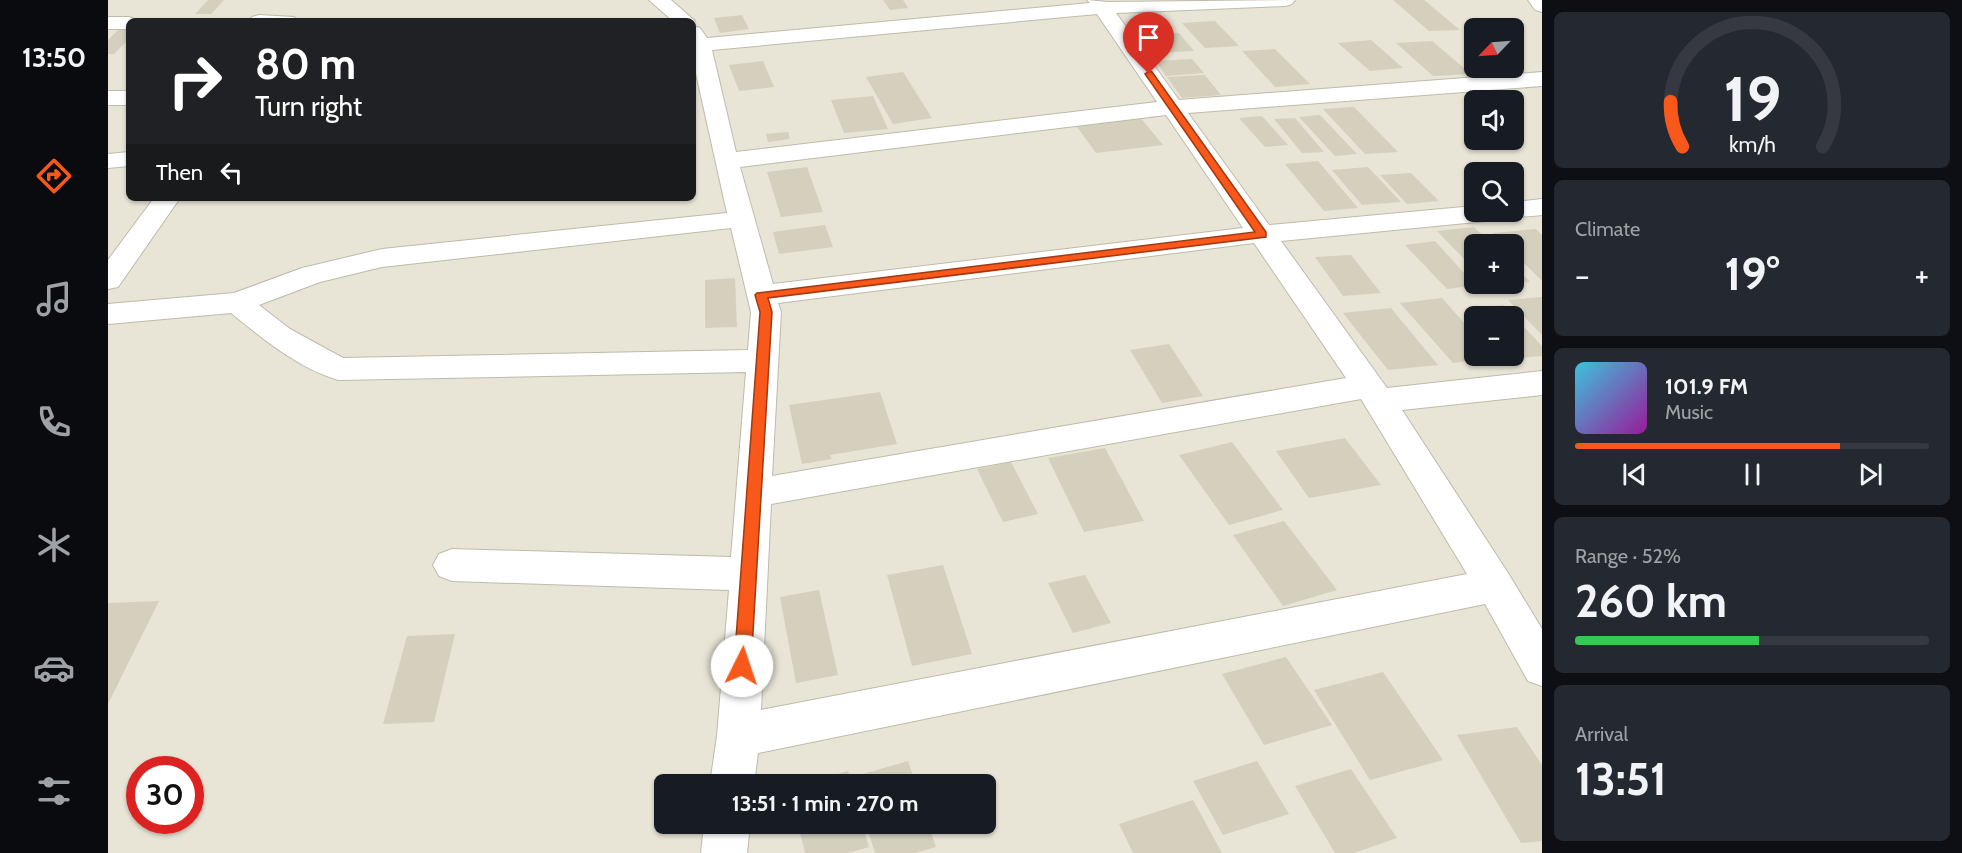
<!DOCTYPE html>
<html lang="en">
<head>
<meta charset="utf-8">
<style>
	:root { --surface:#171b24; --page:#242831; --text:#f1f3f6; --muted:#9ea1a6; --line:#363941; --accent:#f8581a }
	body { margin:0; font-family:Cabin,sans-serif; background:var(--page); color:var(--text); height:100vh; display:flex; flex-direction:column; font-size:22px; white-space:nowrap }
	* { box-sizing:border-box; margin:0 }
	p { font-size:20px; color:var(--muted) }
	.icon { flex:none; width:33px; height:33px; fill:none; stroke:currentColor; stroke-width:2; stroke-linecap:round; stroke-linejoin:round }
	.map { position:relative; flex:1; overflow:hidden }
	.drawer { display:flex; flex-direction:column; gap:12px; padding:12px; background:#0d0f14; width:420px }
	.drawer>* { flex:none }
	.guide { position:absolute; left:18px; top:18px; width:570px; height:183px; border-radius:9px; box-shadow:0 2px 4px #0004; background:#202124; color:#fff; overflow:hidden }
	.needle { width:39px; rotate:245deg }
	.tools { position:absolute; left:1356px; top:18px; display:grid; gap:12px }
	.tools a { display:grid; place-items:center; width:60px; height:60px; border-radius:9px; background:var(--surface); box-shadow:0 2px 4px #0004; font-size:30px }
	.speed { position:absolute; left:18px; top:756px; display:flex; gap:12px; font-size:30px; font-weight:700; text-align:center }
	.speed>* { display:grid; place-content:center; width:78px; height:78px; border-radius:50%; background:var(--surface); box-shadow:0 2px 4px #0004; line-height:1 }
	.speed .limit { border:9px solid #d22; background:#fff; color:#111 }
	.pin { position:absolute; display:grid; place-items:center; width:51px; height:51px; color:#fff; margin:-62px -26px; border-radius:50% 50% 50% 0; rotate:-45deg; box-shadow:0 0 6px #0007 }
	.pin .icon { rotate:45deg }
	.me { position:absolute; width:66px; margin:-33px; rotate:4deg; stroke-linejoin:round; filter:drop-shadow(0 0 4px #0008) }
	.turn { display:flex; align-items:center; gap:21px; height:126px; padding:0 30px; font-size:27px }
	.turn .icon { width:78px; height:78px; stroke-width:2.5 }
	.turn b { display:block; font-size:42px; line-height:51px }
	.then { display:flex; align-items:center; height:57px; padding:0 30px; background:#0003; gap:12px; font-size:22px }
	.big { font-size:45px; font-weight:800; line-height:1.1 }
	.drawer .widget { flex:1; display:flex; flex-direction:column; justify-content:center; gap:9px; min-width:0; padding:0 21px; border-radius:9px; background:var(--page) }
	.drawer .dial { align-items:center; gap:0 }
	.dial svg { height:156px; overflow:visible; fill:none; stroke:var(--line); stroke-width:7; stroke-linecap:round; text-anchor:middle }
	.dial text { fill:var(--text); stroke:none }
	.song { display:flex; align-items:center; gap:18px }
	.cover { width:72px; height:72px; border-radius:9px; background:linear-gradient(135deg,hsl(190 70% 55%),hsl(300 70% 35%)) }
	.played { height:6px; border-radius:3px; background:linear-gradient(90deg,var(--accent) 75%,var(--line) 75%) }
	.keys { display:flex; justify-content:space-around; direction:ltr }
	.heat { display:flex; justify-content:space-between; align-items:center; font-size:33px; direction:ltr }
	.charge { height:9px; border-radius:4px; background:linear-gradient(90deg,#34c759 52%,var(--line) 0) }
	.trip { position:absolute; left:546px; top:774px; width:342px; height:60px; border-radius:9px; background:var(--surface); box-shadow:0 2px 4px #0004; font-weight:800; line-height:60px; text-align:center }
	main { display:flex; flex:1; min-height:0 }
	.tabs { display:flex; flex-direction:column; width:108px; justify-content:space-around; align-items:center; background:#090b0e; color:var(--muted) }
	.tabs .icon { width:42px; height:42px }
	.tabs .active { color:var(--accent) }
	.tabs b { font-size:27px; color:var(--text) }
	.map>svg:first-child { display:block }
</style>
</head>
<body>
<main>
<nav class="tabs">
<b>13:50</b>
<svg class="icon active" aria-label="directions" viewBox="0 0 24 24"><path d="M12 3l9 9-9 9-9-9zM9 14v-3h6M13 9l2 2-2 2"/></svg>
<svg class="icon" aria-label="music" viewBox="0 0 24 24"><path d="M9 18V5l10-2v13"/><circle cx="6" cy="18" r="3"/><circle cx="16" cy="16" r="3"/></svg>
<svg class="icon" aria-label="phone" viewBox="0 0 24 24"><path d="M5 4h4l2 5-3 2q2 4 5 5l2-3 5 2v4C11 20 4 13 5 4z"/></svg>
<svg class="icon" aria-label="climate" viewBox="0 0 24 24"><path d="M12 3v18M4 7l16 10M4 17L20 7"/></svg>
<svg class="icon" aria-label="car" viewBox="0 0 24 24"><path d="M5 17H2v-5l4-1 3-4h7l3 4 3 1v5h-3M9 17h6M6 11h13"/><circle cx="7" cy="17" r="2"/><circle cx="17" cy="17" r="2"/></svg>
<svg class="icon" aria-label="filters" viewBox="0 0 24 24"><path d="M4 7h16M4 17h16"/><circle cx="9" cy="7" r="2"/><circle cx="15" cy="17" r="2"/></svg>
</nav>
<div class="map">
<svg width="1434" height="853" viewBox="0 0 1434 853">
	<rect width="100%" height="100%" fill="#f4f2e8"/>
	<!-- residential -->
	<path fill="#e8e4d6" fill-rule="evenodd" d="M0 0H1434V853H0ZM21 21H585V198H21ZM1366 28H1406V68H1366ZM1366 100H1406V140H1366ZM1366 172H1406V212H1366ZM1366 244H1406V284H1366ZM1366 316H1406V356H1366ZM32 770H82V820H32ZM556 784H878V824H556Z"/>
	<!-- building -->
	<path fill="#d5cfbd" d="M100 0H116L103 14H87Z
		M775 0H795L800 8 782 10Z
		M1285 0H1316L1352 30 1321 31Z
		M634 15 641 29 612 33 606 18Z
		M1107 21 1131 46 1097 48 1074 23Z
		M15 25H21V39L6 54H0V40Z
		M1071 33 1086 51 1048 53 1035 35Z
		M1263 40 1295 68 1262 71 1230 43Z
		M1324 41 1363 74 1325 76 1288 43Z
		M1167 49 1202 84 1167 87 1134 51Z
		M1084 59 1096 73 1058 76 1048 61Z
		M655 61 666 87 631 91 621 65Z
		M795 72 824 118 785 124 758 77Z
		M1097 75 1113 95 1074 98 1059 77Z
		M765 96 780 129 736 133 723 100Z
		M1246 107 1290 152 1257 154 1215 109Z
		M1212 115 1249 154 1227 156 1191 117Z
		M1031 116 1055 145 988 153 967 124Z
		M1154 116 1180 145 1157 147 1131 118Z
		M1187 118 1216 152 1194 153 1166 119Z
		M680 132 682 139 660 142 658 134Z
		M1210 161 1250 208 1216 211 1177 164Z
		M699 167 715 212 673 217 659 172Z
		M1260 167 1293 202 1254 205 1224 170Z
		M1303 173 1331 201 1299 204 1272 175Z
		M717 225 725 247 671 254 665 232Z
		M1366 227 1384 244H1366V269L1329 231Z
		M1428 229 1434 235V281L1406 253V244H1397L1385 233Z
		M1327 241 1366 284 1370 285 1339 289 1297 245Z
		M1243 255 1273 293 1235 296 1207 257Z
		M1406 265 1422 282 1406 283Z
		M627 278 629 327 597 328V280Z
		M1434 297V335L1400 300Z
		M1334 298 1366 334V356L1389 357 1345 363 1292 303Z
		M1395 305 1434 346V356L1400 359 1397 356H1406V316H1366V321L1356 309Z
		M1283 308 1330 365 1280 370 1235 313Z
		M1061 344 1095 396 1054 403 1022 350Z
		M772 392 789 444 722 455 724 459 694 464 681 405Z
		M1237 438 1273 485 1201 498 1168 451Z
		M1124 442 1175 510 1121 525 1071 455Z
		M997 448 1036 521 976 532 940 458Z
		M903 462 930 514 895 522 869 469Z
		M1176 521 1229 590 1175 606 1125 535Z
		M835 565 864 654 804 666 779 575Z
		M977 575 1003 623 965 633 940 583Z
		M711 590 730 675 688 683 672 597Z
		M51 601 0 704V603Z
		M347 634 326 722 275 724 299 636Z
		M1178 657 1224 725 1156 745 1114 674Z
		M1275 672 1335 760 1262 780 1206 690Z
		M1409 727 1434 765V841L1413 843 1349 735Z
		M800 761 808 784H747L745 777Z
		M1149 761 1181 814 1115 835 1085 781Z
		M1243 769 1289 838 1246 853H1227L1187 786Z
		M740 771 744 784H695Z
		M1085 800 1114 853H1025L1011 824Z
		M690 824H754L761 847 740 853H697Z
		M758 824H820L828 847 807 853H767Z"/>
	<g fill="none" stroke-linecap="round" stroke-linejoin="round">
		<defs>
			<path id="minor" d="M541 0H563L587 21 585 24V21H565Z
				M979 0 1000 2 1187 0 1184 4 1177 6 1008 13 1071 100 1434 72V86L1080 113 1161 225 1366 206V212H1406V202L1434 199V215C1418 217 1403 216 1389 220L1173 241 1279 388 1434 371V395L1294 410 1400 573 1434 629V686L1420 681 1377 604 650 753 646 784H602L609 736 621 590 344 581 331 576 325 565 331 554 344 549 623 557 638 372 230 380C190 368 155 339 123 313L0 324V304L126 293 194 268 274 249 619 213 585 60V26L592 28 599 38 982 3ZM989 14 1049 102 628 152 604 50ZM1058 115 1135 228 665 284 632 167ZM623 228 643 312 640 350 235 358 182 329 151 305 212 282 274 267ZM1146 243 1238 378 664 476 673 312 670 303ZM1253 399 1359 574 653 710 663 504Z
				M151 15 186 17 189 21H141L144 17Z
				M0 17H21L30 21H21V29H0Z
				M0 91H21V105H0Z
				M21 152V166L0 168V154Z
				M46 198H72L10 287 0 289V260Z
				M596 824H642L639 853H593Z"/>
			<path id="tertiary" d="M1420 0H1434V12L1427 10Z"/>
		</defs>
		<!-- minor casing -->
		<use href="#minor" stroke="#bfbbaa" stroke-width="2"/>
		<!-- tertiary casing -->
		<use href="#tertiary" stroke="#bfbbaa" stroke-width="2"/>
		<!-- minor -->
		<use href="#minor" fill="#fff" fill-rule="evenodd"/>
		<!-- tertiary -->
		<use href="#tertiary" fill="#fff" fill-rule="evenodd"/>
	</g>
	<!-- route -->
	<path fill="#f8581a" stroke="#a13911" stroke-width="1.5" d="M1041 71 1044 72 1158 232V237L660 298 664 312 643 666 640 672 634 674 628 672 626 666 652 312 647 295 649 293 1147 232 1037 74Z"/>
</svg>
<div class="tools">
<a><svg class="needle" viewBox="-14 -14 28 28"><path d="M0-13l5 13h-10z" fill="#e53935"/><path d="M0 13l5-13h-10z" fill="#9ea1a6"/></svg></a>
<a><svg class="icon" aria-label="sound" viewBox="0 0 24 24"><path d="M4 9h4l5-4v14l-5-4H4zM17 9q2 3 0 6"/></svg></a>
<a><svg class="icon" aria-label="search" viewBox="0 0 24 24"><circle cx="10" cy="10" r="6"/><path d="M15 15l6 6"/></svg></a>
<a>+</a>
<a>−</a>
</div>
<div class="speed"><div class="limit">30</div></div>
<div class="pin" style="left:1041px;top:74px;background:#d93025"><svg class="icon" aria-label="arrive" viewBox="0 0 24 24"><path d="M6 21V4h12l-3 4 3 4H6"/></svg></div>
<svg class="me" style="left:634px;top:666px" viewBox="-20 -20 40 40"><circle r="19" fill="#fff"/><path d="M0-13L10 11 0 6-10 11z" fill="#f8581a"/></svg>
<div class="trip">13:51 · 1 min · 270 m</div>
<div class="guide">
<div class="turn"><svg class="icon" aria-label="right" viewBox="0 0 24 24"><path d="M7 20v-9h11M14 6l5 5-5 5"/></svg><div><b>80 m</b>Turn right</div></div>
<div class="then">Then<svg class="icon" aria-label="left" viewBox="0 0 24 24"><path d="M17 20v-9H6M10 6l-5 5 5 5"/></svg></div>
</div>
</div>
<section class="drawer">
<div class="widget dial"><svg viewBox="0 0 100 80">
<path d="M14 69A42 42 0 1 1 86 69"/>
<path d="M14 69A42 42 0 0 1 8 46" stroke="#f8581a"/>
<text x="50" y="56" font-size="32" font-weight="700">19</text>
<text x="50" y="72" font-size="11">km/h</text>
</svg></div>
<div class="widget"><p>Climate</p>
<div class="heat"><a>−</a><b class="big">19°</b><a>+</a></div>
</div>
<div class="widget">
<div class="song"><i class="cover"></i><div><b>101.9 FM</b><p>Music</p></div></div>
<div class="played"></div>
<div class="keys"><svg class="icon" aria-label="previous" viewBox="0 0 24 24"><path d="M18 5L8 12l10 7zM5 5v14"/></svg><svg class="icon" aria-label="pause" viewBox="0 0 24 24"><path d="M8 5v14M16 5v14"/></svg><svg class="icon" aria-label="next" viewBox="0 0 24 24"><path d="M6 5l10 7-10 7zM19 5v14"/></svg></div>
</div>
<div class="widget"><p>Range · 52%</p><b class="big">260 km</b><div class="charge"></div></div>
<div class="widget"><p>Arrival</p><b class="big">13:51</b></div>
</section>
</main>
</body>
</html>
